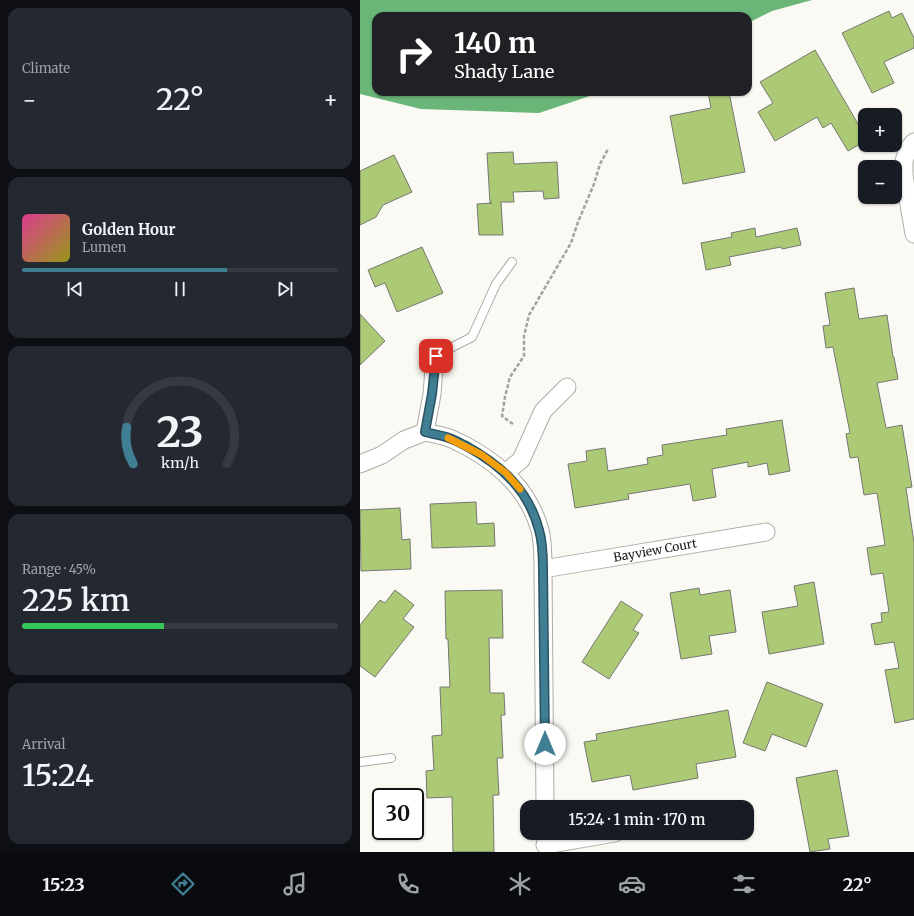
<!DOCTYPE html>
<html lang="en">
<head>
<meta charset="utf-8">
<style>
	:root { --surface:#171b24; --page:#242831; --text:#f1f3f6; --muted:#9ea1a6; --line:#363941; --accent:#3f7e93 }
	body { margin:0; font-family:Merriweather,serif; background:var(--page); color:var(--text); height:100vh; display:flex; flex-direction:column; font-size:15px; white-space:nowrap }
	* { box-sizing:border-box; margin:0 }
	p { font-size:13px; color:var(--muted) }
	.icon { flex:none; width:22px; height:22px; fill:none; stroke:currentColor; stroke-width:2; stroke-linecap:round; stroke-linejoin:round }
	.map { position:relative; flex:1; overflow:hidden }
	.sheet { display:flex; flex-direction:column; gap:8px; padding:8px; background:#0d0f14; width:360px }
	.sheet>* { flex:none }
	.banner { position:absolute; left:12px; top:12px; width:380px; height:84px; border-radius:12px; box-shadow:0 1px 3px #0004; background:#202124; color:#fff; overflow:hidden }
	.controls { position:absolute; left:498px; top:108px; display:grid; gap:8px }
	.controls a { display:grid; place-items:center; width:44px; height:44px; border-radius:8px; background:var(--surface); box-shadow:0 1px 3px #0004; font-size:20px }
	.speed { position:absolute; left:12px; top:788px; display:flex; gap:8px; font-size:20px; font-weight:700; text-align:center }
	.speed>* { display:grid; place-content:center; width:52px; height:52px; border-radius:50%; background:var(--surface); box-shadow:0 1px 3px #0004; line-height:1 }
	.speed .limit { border:2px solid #111; border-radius:6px; background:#fff; color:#111 }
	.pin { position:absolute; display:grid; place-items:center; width:34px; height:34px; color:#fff; margin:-17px; border-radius:8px; box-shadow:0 2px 6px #0006 }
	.me { position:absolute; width:44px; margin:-22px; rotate:0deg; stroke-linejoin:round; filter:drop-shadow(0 0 3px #0008) }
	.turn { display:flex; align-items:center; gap:14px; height:84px; padding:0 16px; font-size:18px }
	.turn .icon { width:52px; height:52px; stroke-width:2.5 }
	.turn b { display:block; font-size:28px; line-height:34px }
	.big { font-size:30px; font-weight:600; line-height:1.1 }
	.sheet .card { flex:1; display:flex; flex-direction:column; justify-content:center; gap:6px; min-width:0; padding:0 14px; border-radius:12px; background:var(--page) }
	.sheet .dial { align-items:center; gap:0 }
	.dial svg { height:104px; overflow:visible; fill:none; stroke:var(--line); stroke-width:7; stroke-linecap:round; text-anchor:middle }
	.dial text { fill:var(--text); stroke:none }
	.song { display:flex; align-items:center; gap:12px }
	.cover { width:48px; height:48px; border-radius:6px; background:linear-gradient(135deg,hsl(330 70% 55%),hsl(60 70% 35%)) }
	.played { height:4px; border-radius:2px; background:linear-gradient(90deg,var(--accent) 65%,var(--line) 65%) }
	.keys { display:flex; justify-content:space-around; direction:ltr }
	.heat { display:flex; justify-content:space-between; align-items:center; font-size:22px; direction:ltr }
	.charge { height:6px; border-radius:3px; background:linear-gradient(90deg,#34c759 45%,var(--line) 0) }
	.trip { position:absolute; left:160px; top:800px; width:234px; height:40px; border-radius:12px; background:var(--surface); box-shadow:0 1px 3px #0004; font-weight:600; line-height:40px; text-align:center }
	.menu { display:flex; height:64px; justify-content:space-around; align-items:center; background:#090b0e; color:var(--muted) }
	.menu .icon { width:28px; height:28px }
	.menu .on { color:var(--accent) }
	.menu b { font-size:18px; color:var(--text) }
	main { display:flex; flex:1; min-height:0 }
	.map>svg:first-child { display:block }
</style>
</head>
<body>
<main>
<section class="sheet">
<div class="card"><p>Climate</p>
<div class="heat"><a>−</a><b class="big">22°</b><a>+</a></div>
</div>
<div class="card">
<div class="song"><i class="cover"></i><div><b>Golden Hour</b><p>Lumen</p></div></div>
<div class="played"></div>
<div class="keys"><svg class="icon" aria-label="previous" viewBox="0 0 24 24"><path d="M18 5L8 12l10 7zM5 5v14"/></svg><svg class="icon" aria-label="pause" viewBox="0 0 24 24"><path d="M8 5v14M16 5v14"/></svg><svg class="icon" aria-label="next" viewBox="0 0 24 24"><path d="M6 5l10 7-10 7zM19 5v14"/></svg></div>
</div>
<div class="card dial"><svg viewBox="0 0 100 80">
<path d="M14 69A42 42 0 1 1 86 69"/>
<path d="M14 69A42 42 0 0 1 9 41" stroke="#3f7e93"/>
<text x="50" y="56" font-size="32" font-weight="700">23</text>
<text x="50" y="72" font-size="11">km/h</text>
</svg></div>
<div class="card"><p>Range · 45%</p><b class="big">225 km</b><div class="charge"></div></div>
<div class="card"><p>Arrival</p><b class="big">15:24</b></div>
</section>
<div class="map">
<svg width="554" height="852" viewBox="0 0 554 852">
	<rect width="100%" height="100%" fill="#faf9f3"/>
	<!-- water -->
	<path fill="#6ab578" d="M0 0H452L412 11 388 23V16H16V92H242L179 113 61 109 0 94Z"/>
	<!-- building -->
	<path fill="#acca75" stroke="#757872" d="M529 11 532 18 542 13 554 38V48L524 62 534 83 512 93 482 33Z
		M455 50 505 136V141L488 151 471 123 463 128 457 117 415 141 398 112 413 103 400 82Z
		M348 92H369L385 172 323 184 310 116 351 108Z
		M153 152 154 164 197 162 199 198 184 199 183 191 153 192 154 202H141L143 235H119L117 204 132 203H130L127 153Z
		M34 155 52 192 23 205 16 217 0 225V171Z
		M395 228 396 237 437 228 441 245 422 249 421 247 369 257 371 265 346 270 341 243 372 237 371 233Z
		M62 247 83 293 37 312 25 283 15 287 8 270Z
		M494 288 499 319 527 315 533 357H534L538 379 517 383 526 428 542 425 552 487 546 488 554 543V719L535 723 525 670 539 668 534 642 515 645 511 624 522 622 521 613 529 612 523 573 511 575 507 548 525 545 517 493 504 495 498 457 490 458 486 434 490 433 473 347 466 348 463 326 470 325 465 293Z
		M0 314 25 341 0 365Z
		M422 420 430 471 409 475 407 463 388 467V462L352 469 356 497 333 501 330 484 268 494 269 499 215 508 208 464 227 461 226 451 245 448 248 471 288 464 287 458 303 455 302 445 367 435 366 429Z
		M116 502 117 524 134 523 135 546 72 548 70 504Z
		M40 508 42 540 50 539 51 569 1 571 0 510Z
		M454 582 464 644 409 654 402 612 438 606 434 586Z
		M339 588 340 595 370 590 376 632 349 636 352 654 321 659 310 593Z
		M35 590 54 605 43 619 54 627 15 677 0 666V625L20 600 25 603Z
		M142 590 143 638H129L130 693H144L145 715H141L143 758H137L139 795H133L134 852H93L92 797 67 798 66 771 74 770 72 736 82 735 80 687H90L88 639H86L85 591Z
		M261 601 283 615 273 630 279 633 249 679 222 662Z
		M407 682 463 704 446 747 412 734 405 751 383 743Z
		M368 710 376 757 336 764 338 778 273 790 270 775 232 782 224 742 237 740 236 734Z
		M477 770 489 836 468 839 470 849 450 852 436 778Z"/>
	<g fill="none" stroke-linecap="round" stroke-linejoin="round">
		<defs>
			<path id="service" d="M75 356 112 337 136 284 152 262
				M0 762 31 758"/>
			<path id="minor" d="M554 142 548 149 544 161V175L554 234
				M65 432C73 434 81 435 89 438 95 440 102 444 108 447 142 466 169 491 180 530 183 542 183 556 183 569L185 807
				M0 464 22 455 44 440 65 432 72 394 75 356
				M145 473 161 460 183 411 207 387
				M183 569 406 532
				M185 845 255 833"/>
		</defs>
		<!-- service casing -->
		<use href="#service" stroke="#adaca6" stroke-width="10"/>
		<!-- minor casing -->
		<use href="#minor" stroke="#adaca6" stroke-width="19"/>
		<!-- path -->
		<path stroke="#a3a29d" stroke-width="2.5" stroke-dasharray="4 2" stroke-linecap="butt" d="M153 424 142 416 145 397 150 377 164 356V336L169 315 211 243 218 222 234 184 240 164 248 149"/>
		<!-- service -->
		<use href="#service" stroke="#fff" stroke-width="8"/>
		<!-- minor -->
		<use href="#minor" stroke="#fff" stroke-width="17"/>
	</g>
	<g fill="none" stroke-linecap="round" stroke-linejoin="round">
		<defs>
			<path id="route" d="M76 356 72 394 65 432C73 434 81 435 89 438 95 440 102 444 108 447 142 466 169 491 179 530 183 543 183 556 183 569L185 744"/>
		</defs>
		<!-- route casing -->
		<use href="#route" stroke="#295260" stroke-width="10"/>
		<!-- route -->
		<use href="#route" stroke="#3f7e93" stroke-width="7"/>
		<!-- slow -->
		<path stroke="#f59e0b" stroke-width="7" d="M88 438 122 455 146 473 160 489"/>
	</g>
	<g text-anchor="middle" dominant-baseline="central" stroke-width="3" stroke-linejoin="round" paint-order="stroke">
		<!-- street labels -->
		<g font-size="12" fill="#1a1a17" stroke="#fff">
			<text transform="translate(295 550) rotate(-10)">Bayview Court</text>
		</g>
	</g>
</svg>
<div class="controls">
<a>+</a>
<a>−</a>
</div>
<div class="speed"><div class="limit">30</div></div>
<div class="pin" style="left:76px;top:356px;background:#d93025"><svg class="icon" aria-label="arrive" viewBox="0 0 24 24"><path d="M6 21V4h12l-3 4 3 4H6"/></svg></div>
<svg class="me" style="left:185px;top:744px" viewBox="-20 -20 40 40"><circle r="19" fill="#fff"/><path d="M0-13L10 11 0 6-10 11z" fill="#3f7e93"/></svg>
<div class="trip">15:24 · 1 min · 170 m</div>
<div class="banner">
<div class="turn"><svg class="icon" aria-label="right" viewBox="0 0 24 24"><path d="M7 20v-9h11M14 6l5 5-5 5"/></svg><div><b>140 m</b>Shady Lane</div></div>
</div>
</div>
</main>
<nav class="menu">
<b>15:23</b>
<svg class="icon on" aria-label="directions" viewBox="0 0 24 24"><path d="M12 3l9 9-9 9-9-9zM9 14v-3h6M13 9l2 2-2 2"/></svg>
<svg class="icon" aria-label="music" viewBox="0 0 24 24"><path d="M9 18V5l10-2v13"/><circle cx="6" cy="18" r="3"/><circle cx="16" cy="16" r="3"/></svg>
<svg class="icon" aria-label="phone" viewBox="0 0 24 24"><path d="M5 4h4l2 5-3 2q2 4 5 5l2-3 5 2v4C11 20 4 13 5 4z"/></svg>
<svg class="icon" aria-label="climate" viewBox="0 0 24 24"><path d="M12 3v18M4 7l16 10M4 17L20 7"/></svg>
<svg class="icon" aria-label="car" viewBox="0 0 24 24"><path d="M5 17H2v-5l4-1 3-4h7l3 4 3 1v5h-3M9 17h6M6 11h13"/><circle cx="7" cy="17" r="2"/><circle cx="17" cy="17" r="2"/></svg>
<svg class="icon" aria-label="filters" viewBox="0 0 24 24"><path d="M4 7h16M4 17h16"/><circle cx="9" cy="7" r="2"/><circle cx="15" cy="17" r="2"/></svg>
<b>22°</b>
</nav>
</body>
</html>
